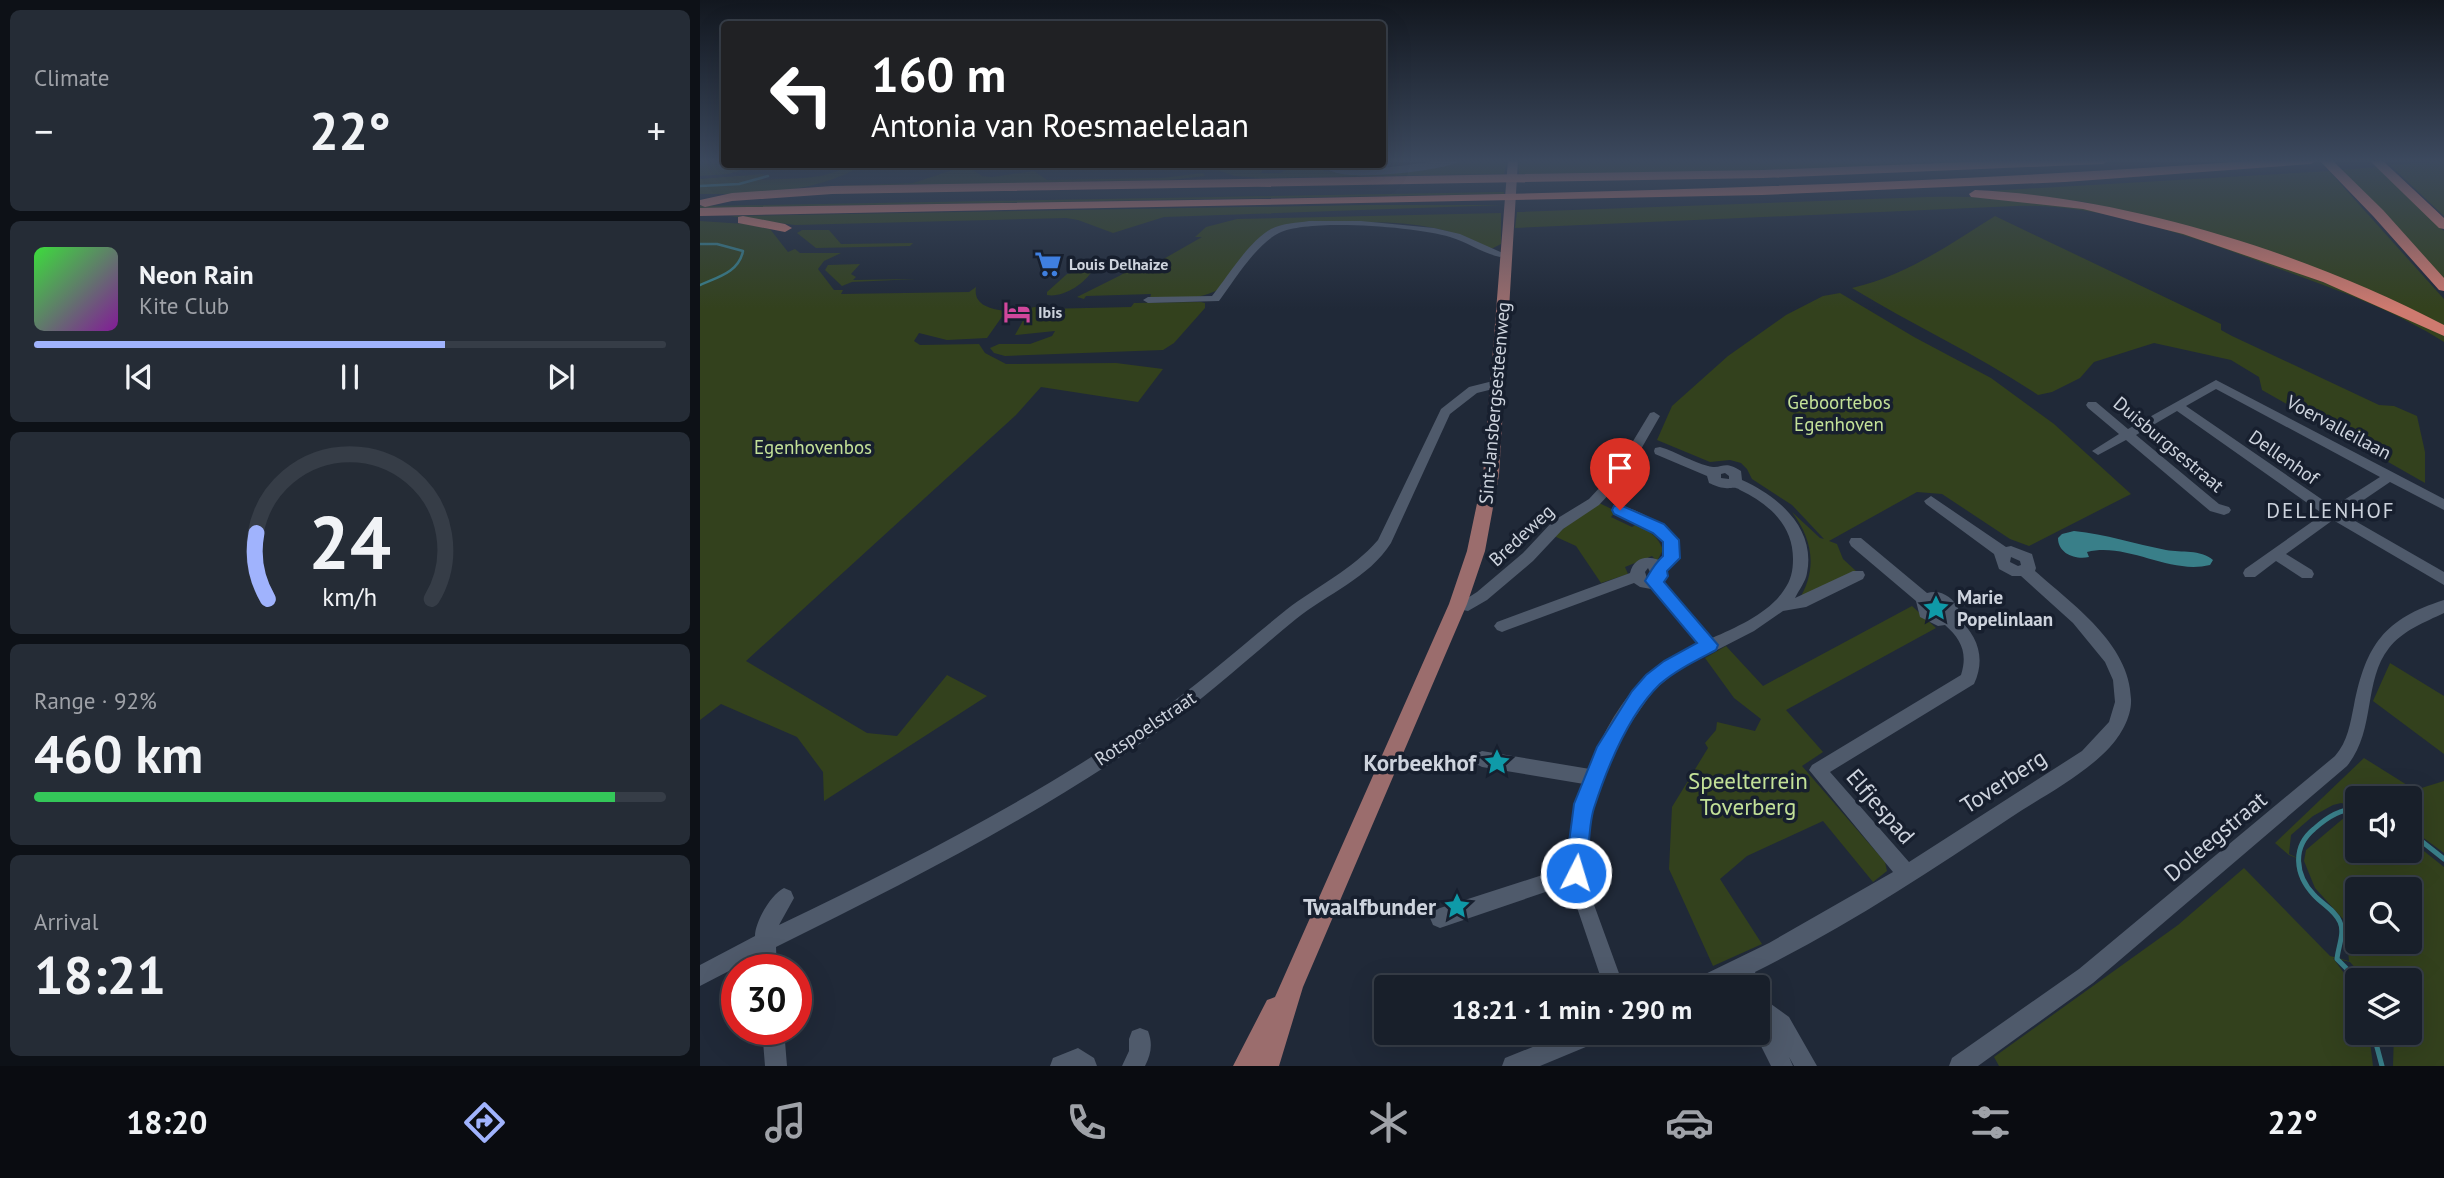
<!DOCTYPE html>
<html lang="en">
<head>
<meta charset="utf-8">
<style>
	:root { --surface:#181f2a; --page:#252c36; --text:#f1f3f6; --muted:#9fa2a8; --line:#363d47; --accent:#a0b3fd }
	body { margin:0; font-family:"PT Sans",sans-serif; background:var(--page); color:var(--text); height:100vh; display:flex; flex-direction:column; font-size:26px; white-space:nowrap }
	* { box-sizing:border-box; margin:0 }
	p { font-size:23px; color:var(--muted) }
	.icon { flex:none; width:38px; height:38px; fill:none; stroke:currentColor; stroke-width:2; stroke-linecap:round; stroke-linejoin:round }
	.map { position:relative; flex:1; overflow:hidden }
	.details { display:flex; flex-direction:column; gap:10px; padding:10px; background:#0d1117; width:700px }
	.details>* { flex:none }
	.banner { position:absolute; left:21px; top:21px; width:665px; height:147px; border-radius:7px; box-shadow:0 7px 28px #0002,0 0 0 2px var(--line); background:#202124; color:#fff; overflow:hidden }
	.controls { position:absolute; left:1645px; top:786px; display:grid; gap:14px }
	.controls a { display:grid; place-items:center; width:77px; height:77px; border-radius:7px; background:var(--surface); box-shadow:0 7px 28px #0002,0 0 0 2px var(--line); font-size:35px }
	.speed { position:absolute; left:21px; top:954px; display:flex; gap:14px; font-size:35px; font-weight:700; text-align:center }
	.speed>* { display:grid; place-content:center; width:91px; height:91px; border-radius:50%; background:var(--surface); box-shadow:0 7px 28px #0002,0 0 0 2px var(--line); line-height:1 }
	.speed .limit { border:10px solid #d22; background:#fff; color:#111 }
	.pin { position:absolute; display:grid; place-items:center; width:60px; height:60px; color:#fff; margin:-72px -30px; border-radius:50% 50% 50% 0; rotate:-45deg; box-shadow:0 0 7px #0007 }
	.pin .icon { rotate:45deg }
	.me { position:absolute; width:77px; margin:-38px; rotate:5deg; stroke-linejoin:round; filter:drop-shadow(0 0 5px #0008) }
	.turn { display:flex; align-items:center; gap:24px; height:147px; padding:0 35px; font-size:32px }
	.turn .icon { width:91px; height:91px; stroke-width:2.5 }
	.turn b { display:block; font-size:49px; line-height:60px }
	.big { font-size:52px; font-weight:700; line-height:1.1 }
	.details .tile { flex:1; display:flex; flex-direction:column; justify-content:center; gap:10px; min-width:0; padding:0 24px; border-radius:10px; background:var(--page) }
	.details .dial { align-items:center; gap:0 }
	.dial svg { height:182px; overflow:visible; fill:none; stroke:var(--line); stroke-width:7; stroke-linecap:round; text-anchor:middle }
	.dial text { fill:var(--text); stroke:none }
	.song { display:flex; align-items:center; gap:21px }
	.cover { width:84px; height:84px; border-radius:10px; background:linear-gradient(135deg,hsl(120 70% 55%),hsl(290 70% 35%)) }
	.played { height:7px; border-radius:4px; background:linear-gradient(90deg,var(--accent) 65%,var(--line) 65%) }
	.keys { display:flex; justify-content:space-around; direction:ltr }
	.heat { display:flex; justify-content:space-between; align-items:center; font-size:38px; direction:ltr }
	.charge { height:10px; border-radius:5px; background:linear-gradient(90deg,#34c759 92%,var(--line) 0) }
	.trip { position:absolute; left:674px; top:975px; width:396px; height:70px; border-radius:7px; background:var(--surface); box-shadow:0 7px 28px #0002,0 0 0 2px var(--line); font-weight:700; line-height:70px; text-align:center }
	.menu { display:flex; height:112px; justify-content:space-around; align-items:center; background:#0a0c11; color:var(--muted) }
	.menu .icon { width:49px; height:49px }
	.menu .selected { color:var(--accent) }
	.menu b { font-size:32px; color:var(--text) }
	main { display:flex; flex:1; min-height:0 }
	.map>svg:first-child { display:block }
</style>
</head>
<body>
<main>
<section class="details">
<div class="tile"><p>Climate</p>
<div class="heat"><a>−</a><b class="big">22°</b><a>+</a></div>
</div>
<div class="tile">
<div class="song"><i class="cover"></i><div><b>Neon Rain</b><p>Kite Club</p></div></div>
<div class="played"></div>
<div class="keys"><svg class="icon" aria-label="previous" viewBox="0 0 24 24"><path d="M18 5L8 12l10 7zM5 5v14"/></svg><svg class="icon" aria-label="pause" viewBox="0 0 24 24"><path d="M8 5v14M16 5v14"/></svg><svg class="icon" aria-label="next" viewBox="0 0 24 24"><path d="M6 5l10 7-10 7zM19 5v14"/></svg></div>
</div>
<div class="tile dial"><svg viewBox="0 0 100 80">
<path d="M14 69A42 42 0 1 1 86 69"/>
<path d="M14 69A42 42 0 0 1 9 40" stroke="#a0b3fd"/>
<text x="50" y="56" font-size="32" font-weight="700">24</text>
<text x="50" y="72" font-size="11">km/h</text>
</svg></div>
<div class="tile"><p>Range · 92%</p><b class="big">460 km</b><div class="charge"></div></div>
<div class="tile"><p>Arrival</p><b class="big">18:21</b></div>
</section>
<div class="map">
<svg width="1744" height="1066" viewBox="0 0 1744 1066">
	<rect width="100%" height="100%" fill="#202938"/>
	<!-- green -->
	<path fill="#33411d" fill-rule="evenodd" d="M0 160H24V164L58 165 28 174 0 176Z
		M768 160H807L804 174 561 178 535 176 502 165H566L561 173H580L588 169 578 165H620L624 171C671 176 722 169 768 160Z
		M818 160H1326L1009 172 819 174Z
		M1744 161V216L1690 165Z
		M148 165H163C114 194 56 194 0 194V179L64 174 62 180C89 178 126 181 148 165Z
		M1677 167 1744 231V280L1640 170Z
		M253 170H273L282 176 292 177 334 171 347 180 462 178 503 173 505 176 469 180 130 186 213 183Z
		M1629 171 1744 299V328L1457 219 1384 202 1289 191Z
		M804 192V194L0 208V206Z
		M1227 197C1295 196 1366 198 1432 217 1471 228 1510 242 1548 255 1615 276 1683 300 1744 336V342C1692 309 1632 288 1574 267 1495 238 1401 203 1316 206L815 228 817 212Z
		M665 205H803L464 217 413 233 378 220 366 218 95 225 30 216Z
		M801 213V244L791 249C772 241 754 232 734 228 680 217 625 224 571 230L519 289C499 301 473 298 450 298L451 294 386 296 384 299 377 297 421 275 428 269 453 265 502 237H495L506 227 537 219Z
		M1295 216 1521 324V330L1532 336 1679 405 1694 406 1717 416 1725 452V483L1562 390 1559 377 1531 360 1454 343 1394 362 1380 378 1352 392 1338 395C1278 355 1213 325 1152 288 1207 275 1247 246 1295 216Z
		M0 221 45 224 70 229 88 252 95 249 100 253H141L124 261 118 269 134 290H143L141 294 269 292 276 287C273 305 290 309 306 311L287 338 247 340 219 333 214 341 220 345 279 344 285 353 306 364 416 363 463 369 438 402 341 387 316 415 46 661 167 733 197 736 247 675 287 696 124 801 123 772 97 737 21 704 0 720Z
		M102 230H129L141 244 213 243 210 246 116 248 97 233Z
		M160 264 151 274 156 277 153 280 217 279 152 282 142 286 125 270 128 265Z
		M390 269 392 271C384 284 363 298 347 295V292L367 274Z
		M1140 293 1214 337 1291 378 1354 424 1431 494 1329 546 1310 539 1242 494 1217 492 1129 541 1137 544 1143 559 1156 571 1098 601C1118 570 1113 540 1092 512L1120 538 1124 539 1092 505 1052 479 1047 469 1041 463 1030 460 1010 462 957 440 972 406 1028 356 1086 315 1123 296Z
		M501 302 505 303V308L474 343 463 350 305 356 294 353 290 348 299 344H330L352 336 355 331 315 335 330 308 344 305 343 309 431 307 434 303Z
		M897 502 916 511 911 517 932 527 935 525C949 530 958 536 963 550L957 561 952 556 925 567 928 574 901 583 876 546 854 536Z
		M1212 606 1236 628 1086 710 1123 752 1102 766 1185 862 1187 871 1173 882 1123 821 1047 856 1020 879 1062 944 1013 966 969 869 972 807 1008 748 1005 743 1016 730 1017 722 1055 731 1061 719 1034 698 1005 658 1026 646 1063 686Z
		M1690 663 1744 696V754L1673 701Z
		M1664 758 1715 790 1744 781V853L1710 828V798H1657V807L1641 803 1633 805 1613 816 1591 835 1589 854 1604 861 1606 850 1645 817 1657 816V850H1710V840L1744 867V1066H1693L1694 1033 1710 1032V980H1666L1650 962 1633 958 1657 991V1032L1669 1033 1673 1066H1299L1294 1057 1478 925 1544 868 1630 956 1649 961 1648 951 1654 935 1652 929 1615 888 1604 861 1589 855 1575 843ZM1710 889V942H1657V889Z"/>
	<!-- water -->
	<path fill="#397f89" d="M1374 531C1406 534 1435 544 1466 550 1482 553 1500 549 1513 560L1510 565C1469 575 1428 542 1387 552L1389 557C1376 560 1358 554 1358 538L1362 534Z"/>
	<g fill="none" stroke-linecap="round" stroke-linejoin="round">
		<!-- stream-far1 -->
		<path stroke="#397f89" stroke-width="2.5" d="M0 186 39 184 68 176
			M0 244H17L43 251C39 272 18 277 0 285"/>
		<!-- stream -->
		<path stroke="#397f89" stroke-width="5" d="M1657 809C1640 808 1626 818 1614 829 1592 847 1595 875 1614 895 1622 904 1635 910 1640 922 1645 933 1638 947 1637 959L1658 980
			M1710 832 1744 859
			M1681 1032 1674 1036 1682 1066"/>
		<!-- minor -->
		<path fill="#4f5a6b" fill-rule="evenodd" d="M746 160H763C744 171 673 177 650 175 638 174 628 171 619 164L668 170Z
			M609 221H661L734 228 760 234 805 254 800 257C782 253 767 242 750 237 717 227 610 218 579 233 556 244 534 281 519 301L448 303 443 300 448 297 512 296C528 276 549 241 571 229 583 223 597 223 609 221Z
			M797 380 803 384 801 387 777 393 750 414 691 543C669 578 627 594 596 619 551 656 508 696 460 730 339 815 208 882 76 947L77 970H57L56 957 0 986V965L55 936C55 922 71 894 84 888L91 891 94 898 79 925C206 864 333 799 449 719 497 686 540 647 586 610 617 586 652 570 678 540L741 409 769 387Z
			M1516 380 1744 499V510L1690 482 1643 514 1744 572V585L1633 520 1586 554 1612 570 1614 574 1612 578H1602L1576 561 1555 577H1545L1543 573 1545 569 1623 514 1477 411 1436 435 1519 504 1529 507 1531 510 1529 513 1524 515 1510 511 1426 440 1398 455 1392 451 1419 434 1388 408 1386 405 1388 402H1396L1428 429ZM1516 389 1680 477 1633 507 1486 406Z
			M954 412 960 416 925 477 899 505 863 529 833 561 787 600 768 611 753 608 750 604 753 600 766 599 777 592 823 553 853 521 889 499 915 471 950 413Z
			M960 447C977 452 992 462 1008 466 1023 470 1023 459 1041 471L1042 480C1078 496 1116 528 1107 573 1106 581 1099 590 1095 598L1153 571H1163L1165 575 1163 579 1106 607 1083 611 1054 631 978 670 953 691 917 743 893 806 885 873 893 902 924 987H904L869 884 740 928 733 925 730 918 733 911 740 908 867 867 875 804 884 784 782 767 776 764 773 759 776 754 782 751 890 769C900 737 921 699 947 676 962 662 981 653 999 644L951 589 940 587 934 583 807 630 802 632 797 630 794 626 797 622 930 573C934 558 945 555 959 560L964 556V542L953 533 915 513 913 510 915 507C931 503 964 526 976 536L978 558 966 571 963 582 1012 638C1037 627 1069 613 1084 590 1091 580 1093 571 1093 559 1093 525 1069 504 1040 490 1034 486 1032 489 1025 488 1020 488 1014 485 1009 483L1007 476 955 454 954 451 955 448ZM1025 473 1029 476V479L1021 478V474ZM948 568 951 574 947 578 945 572Z
			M1231 496 1306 547 1311 546 1332 554 1336 568 1335 571C1372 604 1430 644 1431 699 1432 716 1421 735 1410 747 1383 776 1343 796 1310 818 1228 873 1144 928 1055 972L1062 989 1071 1004 1089 1017 1117 1066H1094L1089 1057 1093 1066H1071L1056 1036 1057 987H1041L1038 981 1024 987H990L993 980 1069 943 1193 872 1109 770 1112 765 1261 675C1268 653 1261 639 1245 625L1238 626 1220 617 1216 601 1151 546 1149 542 1151 538H1161L1227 593C1241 589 1253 597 1259 610L1257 617C1278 636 1286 658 1274 684L1130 772 1209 862 1382 751 1409 722 1415 702 1413 680 1405 662 1373 623 1321 576H1312L1299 569 1294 554 1226 504 1224 501ZM1311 557 1320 561 1321 565 1318 566 1310 562ZM1235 603 1243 608V613L1240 614 1232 610 1231 605Z
			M1744 600V613C1725 622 1702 631 1689 648 1663 681 1676 731 1647 766L1393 983 1278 1066H1249L1252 1058 1379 969 1635 756C1648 741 1650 724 1654 705 1666 645 1684 619 1744 600Z
			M440 1028 448 1031C453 1044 451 1054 445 1066H422L429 1051V1039L432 1031Z
			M62 1029H84L87 1066H65Z
			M870 1032H908L905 1039 840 1066H802L805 1058Z
			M378 1048 394 1058 397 1066H350L353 1058Z"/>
		<!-- major -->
		<path fill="#9b6d6d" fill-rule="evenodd" d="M808 160H818L799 475 785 551 767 604 603 987 579 1066H533L567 1000 575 997 749 604 767 551 783 475Z"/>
		<!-- highway -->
		<path fill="#ce7a6f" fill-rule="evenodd" d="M1318 160H1409L1403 164 1063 178 132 194 32 201 5 207 0 205V200L32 193 132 186 1063 170Z
			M1563 160H1617L1611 164 1365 182 1062 195 0 216V208C521 198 1043 198 1563 160Z
			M1619 160H1632L1683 210 1744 278V291L1739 290 1673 216Z
			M1669 160H1682L1744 218V229L1739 228Z
			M1275 190C1428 197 1609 254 1744 325V336L1623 282 1483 234 1383 209 1271 197 1269 194Z
			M43 216 85 224 92 228 85 232 38 223V217Z"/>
	</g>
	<!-- sky -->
	<linearGradient id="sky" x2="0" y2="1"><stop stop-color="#12171f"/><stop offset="0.52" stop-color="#3c495e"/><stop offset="1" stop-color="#3c495e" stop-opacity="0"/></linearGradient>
	<rect width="1744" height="309" fill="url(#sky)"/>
	<!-- route -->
	<path fill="#1a73e8" stroke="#114b97" stroke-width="2" d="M920 505 964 524 979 540 980 558 967 571 968 576 964 582 1018 645 1016 650C997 660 976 670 960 684 929 714 907 768 894 808 888 827 889 853 887 873L884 880 876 883 869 880 865 873 874 804 897 747 932 691 946 675 964 661 997 643 945 581C951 571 954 564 963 556V542L953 533 914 514 912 510 914 506Z"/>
	<!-- icons -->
	<defs>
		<symbol id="supermarket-bare" viewBox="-9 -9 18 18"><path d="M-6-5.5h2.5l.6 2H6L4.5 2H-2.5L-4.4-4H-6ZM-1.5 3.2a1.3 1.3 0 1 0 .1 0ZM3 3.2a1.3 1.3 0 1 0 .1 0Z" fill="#3f7fe0" stroke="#171f2e" stroke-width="2.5" paint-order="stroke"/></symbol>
		<symbol id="hotel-bare" viewBox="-9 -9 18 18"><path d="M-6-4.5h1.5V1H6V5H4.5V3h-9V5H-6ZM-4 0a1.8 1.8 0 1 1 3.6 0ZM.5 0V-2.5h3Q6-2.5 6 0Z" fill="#d1479c" stroke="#171f2e" stroke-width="2.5" paint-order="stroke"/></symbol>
		<symbol id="sight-bare" viewBox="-9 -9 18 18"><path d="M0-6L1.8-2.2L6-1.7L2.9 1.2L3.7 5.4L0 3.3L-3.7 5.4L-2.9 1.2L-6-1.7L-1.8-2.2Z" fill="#0f9aa8" stroke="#171f2e" stroke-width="2.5" paint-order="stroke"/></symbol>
	</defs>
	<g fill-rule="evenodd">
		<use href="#supermarket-bare" x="329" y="245" width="38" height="38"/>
		<use href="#hotel-bare" x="298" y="293" width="38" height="38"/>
		<use href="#sight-bare" x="1217" y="589" width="38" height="38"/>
		<use href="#sight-bare" x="778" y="743" width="38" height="38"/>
		<use href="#sight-bare" x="738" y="887" width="38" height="38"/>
	</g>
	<g text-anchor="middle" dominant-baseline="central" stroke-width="7" stroke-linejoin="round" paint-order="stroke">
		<!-- far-poi labels -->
		<g font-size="16" font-weight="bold" fill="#cdd3dd" stroke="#171f2e" text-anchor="start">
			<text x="369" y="264">Louis Delhaize</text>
			<text x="338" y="312">Ibis</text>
		</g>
		<!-- park labels -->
		<g font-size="19" fill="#c3e198" stroke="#171f2e">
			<text x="1139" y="402">Geboortebos<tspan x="1139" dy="22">Egenhoven</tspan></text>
			<text x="113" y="447">Egenhovenbos</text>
		</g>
		<!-- street labels -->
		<g font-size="19" fill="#cdd3dd" stroke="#171f2e">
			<text transform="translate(794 403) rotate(-85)">Sint-Jansbergsesteenweg</text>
			<text transform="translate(1639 427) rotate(28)">Voervalleilaan</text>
			<text transform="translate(1469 444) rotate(40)">Duisburgsestraat</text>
			<text transform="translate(1584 457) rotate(35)">Dellenhof</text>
			<text transform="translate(821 535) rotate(-43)">Bredeweg</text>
			<text transform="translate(445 728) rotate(-34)">Rotspoelstraat</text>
		</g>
		<!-- poi labels -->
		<g font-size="19" font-weight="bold" fill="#cdd3dd" stroke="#171f2e" text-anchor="start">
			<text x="1257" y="597">Marie<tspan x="1257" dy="22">Popelinlaan</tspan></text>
		</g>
		<!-- neighbourhood labels -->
		<g font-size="21" letter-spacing="2" fill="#cdd3dd" stroke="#171f2e">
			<text x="1631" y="510">DELLENHOF</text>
		</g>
		<!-- near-poi labels -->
		<g font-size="23" font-weight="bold" fill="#cdd3dd" stroke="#171f2e" text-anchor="end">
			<text x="776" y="762">Korbeekhof</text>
			<text x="736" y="906">Twaalfbunder</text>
		</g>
		<!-- near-park labels -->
		<g font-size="23" fill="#c3e198" stroke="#171f2e">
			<text x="1048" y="780">Speelterrein<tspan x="1048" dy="26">Toverberg</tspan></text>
		</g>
		<!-- near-street labels -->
		<g font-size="23" fill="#cdd3dd" stroke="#171f2e">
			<text transform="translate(1303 781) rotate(-33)">Toverberg</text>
			<text transform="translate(1181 806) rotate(49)">Elfjespad</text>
			<text transform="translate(1515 836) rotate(-40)">Doleegstraat</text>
		</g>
	</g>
</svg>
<div class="controls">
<a><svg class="icon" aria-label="sound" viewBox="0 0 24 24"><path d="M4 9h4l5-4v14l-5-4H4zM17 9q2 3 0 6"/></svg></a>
<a><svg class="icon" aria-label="search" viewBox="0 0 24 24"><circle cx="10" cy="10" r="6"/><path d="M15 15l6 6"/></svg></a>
<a><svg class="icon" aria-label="layers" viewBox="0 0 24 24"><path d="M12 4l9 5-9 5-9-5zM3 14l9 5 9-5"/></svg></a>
</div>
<div class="speed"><div class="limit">30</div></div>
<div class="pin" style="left:920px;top:510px;background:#d93025"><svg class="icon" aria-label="arrive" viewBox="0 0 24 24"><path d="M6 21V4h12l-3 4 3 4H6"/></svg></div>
<svg class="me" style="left:876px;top:873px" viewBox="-20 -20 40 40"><circle r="17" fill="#1a73e8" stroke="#fff" stroke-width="3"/><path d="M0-11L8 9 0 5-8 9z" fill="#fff"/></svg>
<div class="trip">18:21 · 1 min · 290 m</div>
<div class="banner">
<div class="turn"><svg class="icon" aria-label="left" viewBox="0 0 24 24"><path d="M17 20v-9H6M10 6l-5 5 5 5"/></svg><div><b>160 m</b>Antonia van Roesmaelelaan</div></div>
</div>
</div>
</main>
<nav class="menu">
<b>18:20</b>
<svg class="icon selected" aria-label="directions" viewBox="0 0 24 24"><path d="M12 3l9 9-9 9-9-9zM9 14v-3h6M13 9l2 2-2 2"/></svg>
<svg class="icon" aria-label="music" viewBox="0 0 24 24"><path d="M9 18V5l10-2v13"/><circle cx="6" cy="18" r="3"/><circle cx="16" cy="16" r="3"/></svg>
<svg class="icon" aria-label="phone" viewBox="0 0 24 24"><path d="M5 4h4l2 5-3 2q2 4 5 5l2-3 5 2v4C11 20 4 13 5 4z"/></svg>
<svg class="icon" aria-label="climate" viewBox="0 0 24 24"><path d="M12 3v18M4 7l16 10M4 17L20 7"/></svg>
<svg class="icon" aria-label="car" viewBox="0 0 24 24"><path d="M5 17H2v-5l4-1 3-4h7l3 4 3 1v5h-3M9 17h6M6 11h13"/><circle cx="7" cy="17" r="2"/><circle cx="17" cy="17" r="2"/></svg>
<svg class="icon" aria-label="filters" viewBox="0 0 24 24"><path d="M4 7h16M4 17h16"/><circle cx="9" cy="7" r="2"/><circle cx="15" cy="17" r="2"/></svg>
<b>22°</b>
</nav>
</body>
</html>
